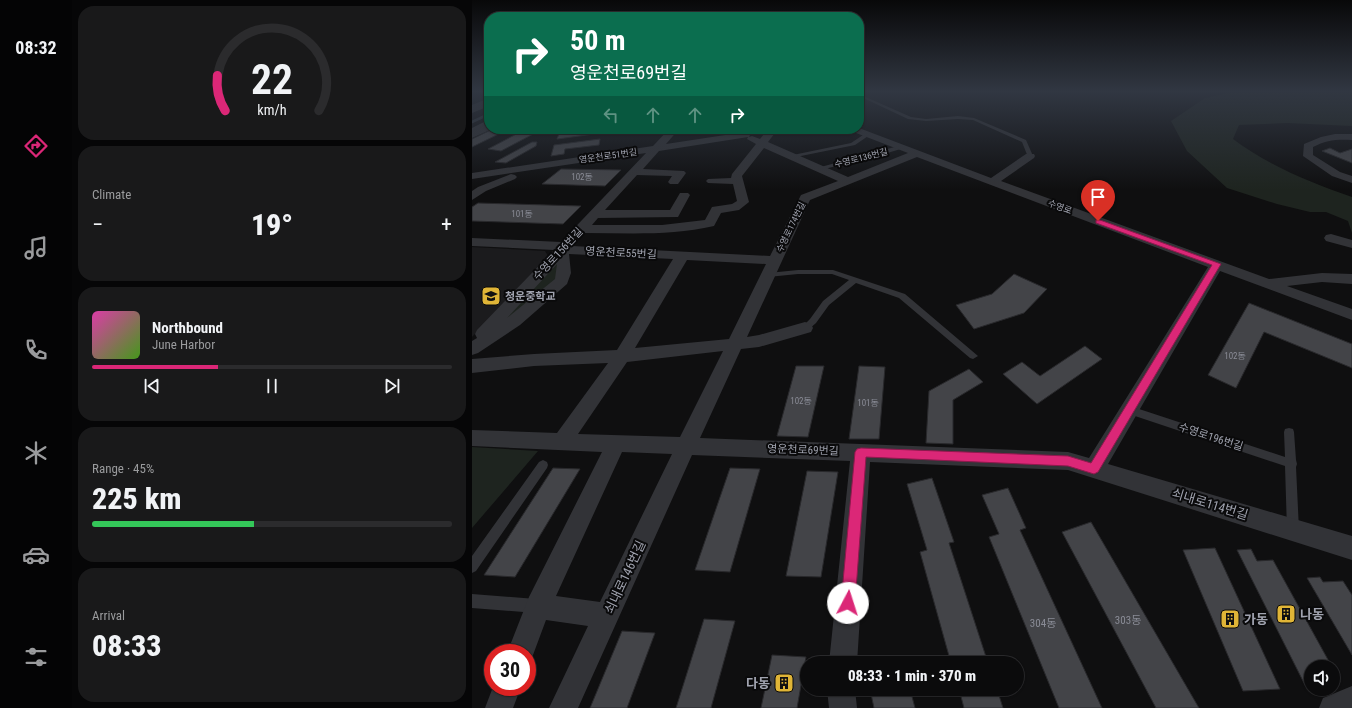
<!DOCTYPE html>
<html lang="en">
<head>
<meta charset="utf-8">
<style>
	:root { --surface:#0b0b0c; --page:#19191a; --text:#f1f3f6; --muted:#9a9b9d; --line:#2b2b2d; --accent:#db2777 }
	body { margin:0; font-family:"Roboto Condensed","Noto Sans KR",sans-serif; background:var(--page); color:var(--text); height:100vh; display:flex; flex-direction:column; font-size:15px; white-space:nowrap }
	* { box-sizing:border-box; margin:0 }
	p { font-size:13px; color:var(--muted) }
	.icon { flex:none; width:22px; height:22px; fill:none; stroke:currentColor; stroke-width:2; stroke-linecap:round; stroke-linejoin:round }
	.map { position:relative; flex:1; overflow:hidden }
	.sheet { display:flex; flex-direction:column; gap:6px; padding:6px; background:#060607; width:400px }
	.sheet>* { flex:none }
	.guide { position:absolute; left:12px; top:12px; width:380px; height:122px; border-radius:16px; box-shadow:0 1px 3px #0004,0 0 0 1px var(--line); background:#0b6e4f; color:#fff; overflow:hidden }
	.tools { position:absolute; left:832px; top:660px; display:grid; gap:8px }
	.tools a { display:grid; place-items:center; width:36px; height:36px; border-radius:50%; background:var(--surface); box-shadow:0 1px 3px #0004,0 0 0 1px var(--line); font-size:20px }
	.speed { position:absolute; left:12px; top:644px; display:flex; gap:8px; font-size:20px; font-weight:700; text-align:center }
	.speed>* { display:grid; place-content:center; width:52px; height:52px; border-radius:50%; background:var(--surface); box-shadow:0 1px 3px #0004,0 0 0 1px var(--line); line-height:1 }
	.speed .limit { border:6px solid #d22; background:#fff; color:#111 }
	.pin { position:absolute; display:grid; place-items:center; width:34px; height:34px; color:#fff; margin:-41px -17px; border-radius:50% 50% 50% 0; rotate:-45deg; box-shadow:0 0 4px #0007 }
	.pin .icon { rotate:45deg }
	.me { position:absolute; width:44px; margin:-22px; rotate:5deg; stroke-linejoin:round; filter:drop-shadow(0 0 3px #0008) }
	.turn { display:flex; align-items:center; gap:14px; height:84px; padding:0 20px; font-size:18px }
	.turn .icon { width:52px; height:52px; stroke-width:2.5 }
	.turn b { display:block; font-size:28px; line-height:34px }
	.lanes { display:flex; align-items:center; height:38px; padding:0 20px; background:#0003; justify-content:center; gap:20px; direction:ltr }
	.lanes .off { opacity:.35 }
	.big { font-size:30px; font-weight:800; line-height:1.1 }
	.sheet .card { flex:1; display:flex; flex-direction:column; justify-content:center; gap:6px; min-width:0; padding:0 14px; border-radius:16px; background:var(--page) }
	.sheet .dial { align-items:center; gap:0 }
	.dial svg { height:104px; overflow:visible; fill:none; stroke:var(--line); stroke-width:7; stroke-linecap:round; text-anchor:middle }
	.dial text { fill:var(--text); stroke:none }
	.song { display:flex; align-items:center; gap:12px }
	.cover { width:48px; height:48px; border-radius:6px; background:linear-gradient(135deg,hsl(320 70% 55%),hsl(100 70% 35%)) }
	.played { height:4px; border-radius:2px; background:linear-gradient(90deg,var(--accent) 35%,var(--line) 35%) }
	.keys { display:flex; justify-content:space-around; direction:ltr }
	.heat { display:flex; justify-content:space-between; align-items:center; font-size:22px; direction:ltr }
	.charge { height:6px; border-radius:3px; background:linear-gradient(90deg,#34c759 45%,var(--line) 0) }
	.trip { position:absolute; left:328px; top:656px; width:224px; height:40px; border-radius:20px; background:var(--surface); box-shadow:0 1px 3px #0004,0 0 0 1px var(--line); font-weight:800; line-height:40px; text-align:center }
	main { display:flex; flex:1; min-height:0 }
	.tabs { display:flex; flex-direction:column; width:72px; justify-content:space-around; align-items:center; background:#040405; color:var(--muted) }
	.tabs .icon { width:28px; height:28px }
	.tabs .current { color:var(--accent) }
	.tabs b { font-size:18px; color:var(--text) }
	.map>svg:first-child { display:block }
</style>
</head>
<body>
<main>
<nav class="tabs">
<b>08:32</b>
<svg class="icon current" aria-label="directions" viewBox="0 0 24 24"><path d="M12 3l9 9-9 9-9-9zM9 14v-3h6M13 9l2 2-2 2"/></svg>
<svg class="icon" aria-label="music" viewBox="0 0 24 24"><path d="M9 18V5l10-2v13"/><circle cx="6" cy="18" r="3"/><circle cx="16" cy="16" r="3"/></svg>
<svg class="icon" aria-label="phone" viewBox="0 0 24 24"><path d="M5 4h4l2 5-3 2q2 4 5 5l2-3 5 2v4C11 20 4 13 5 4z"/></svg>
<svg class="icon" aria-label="climate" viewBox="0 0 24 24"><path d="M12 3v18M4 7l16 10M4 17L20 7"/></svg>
<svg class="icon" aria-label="car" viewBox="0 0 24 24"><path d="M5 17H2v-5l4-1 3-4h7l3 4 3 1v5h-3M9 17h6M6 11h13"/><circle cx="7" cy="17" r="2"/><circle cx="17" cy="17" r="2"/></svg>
<svg class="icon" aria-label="filters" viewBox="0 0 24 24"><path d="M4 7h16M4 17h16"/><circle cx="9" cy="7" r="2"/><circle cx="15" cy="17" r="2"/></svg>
</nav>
<section class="sheet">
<div class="card dial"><svg viewBox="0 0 100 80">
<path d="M14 69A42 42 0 1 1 86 69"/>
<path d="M14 69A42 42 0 0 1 8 42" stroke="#db2777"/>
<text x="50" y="56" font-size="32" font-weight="700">22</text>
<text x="50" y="72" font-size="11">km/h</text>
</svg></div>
<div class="card"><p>Climate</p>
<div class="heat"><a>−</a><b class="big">19°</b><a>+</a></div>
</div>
<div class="card">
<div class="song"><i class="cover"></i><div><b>Northbound</b><p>June Harbor</p></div></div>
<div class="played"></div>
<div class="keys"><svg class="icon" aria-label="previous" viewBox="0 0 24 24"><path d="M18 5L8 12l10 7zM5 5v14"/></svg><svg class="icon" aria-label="pause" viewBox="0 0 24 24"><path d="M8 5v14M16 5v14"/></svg><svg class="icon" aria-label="next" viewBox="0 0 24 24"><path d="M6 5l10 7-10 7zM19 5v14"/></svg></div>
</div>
<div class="card"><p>Range · 45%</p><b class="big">225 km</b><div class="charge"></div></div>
<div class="card"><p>Arrival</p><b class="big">08:33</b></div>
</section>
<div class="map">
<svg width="880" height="708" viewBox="0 0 880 708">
	<rect width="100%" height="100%" fill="#0f0f10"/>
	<!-- built -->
	<path fill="#1b1b1d" d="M0 247 73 251 76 256 0 337Z"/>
	<!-- green -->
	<path fill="#1e241f" d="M766 91 880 93V126L815 123 767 125 761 139C797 166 838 182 880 197V233L876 221 854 212H838L805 204 755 188 715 151 699 121 733 98Z
		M86 261 84 282 26 326Z
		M0 447 66 451 0 528Z"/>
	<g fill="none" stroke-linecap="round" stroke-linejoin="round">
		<!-- stream -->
		<path stroke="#2e343c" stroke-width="2.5" d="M0 122 17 114"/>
	</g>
	<!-- building -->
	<path fill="#434448" stroke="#29292c" d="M21 129H37L0 147V139Z
		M122 129H159L85 139 87 134Z
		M52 130 65 132 29 151 16 149Z
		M128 139 127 145 93 149 92 154 79 156 82 145Z
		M60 142H65L64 146 34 163 23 162Z
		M858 148 868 153 880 149V163L850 151Z
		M89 169 149 170 133 186 70 184Z
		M6 203 109 206 91 224 0 221V207Z
		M542 274 575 289 552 313 502 329 484 305 520 294Z
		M777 303 880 344V368L792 332 764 388 736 375Z
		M613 346 630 359 565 404 531 374 550 362 568 376Z
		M324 366H352L336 437 305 436Z
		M387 366 413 367 407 439H377Z
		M497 369 511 382 481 400V444L454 443 457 391Z
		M81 468 108 469 43 577 12 575Z
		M258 468 288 469 258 572 223 570Z
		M335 471 366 472 349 577 314 576Z
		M460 478 482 542 477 543 516 663H479L448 552 455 550 435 484Z
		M536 488 554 528 548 530 630 708H587L517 537 527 534 510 495Z
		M619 522 727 708H684L590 532Z
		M743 548 808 689 771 691 711 550Z
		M779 549 785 561 801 560 860 667H839V684L833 685 765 550Z
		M848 577 851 582 871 581 880 595V655L835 578Z
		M232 619 263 621 239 708H204Z
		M150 631 183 633 155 708H118Z
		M300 655 334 657 325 708H289Z
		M861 668 868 682H861Z
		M398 689H438L443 708H402Z
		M487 689H525L531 708H492Z"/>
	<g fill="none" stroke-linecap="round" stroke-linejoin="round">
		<!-- service -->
		<path fill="#323337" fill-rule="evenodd" d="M387 94 439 117 454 119 486 116 502 118 554 140 561 156 556 157 550 142 501 120 486 119 454 121 436 119 387 96Z
			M394 133 399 134 383 145 319 158 316 156 379 143Z
			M430 145 432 146V148L402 157 348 170 345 168Z
			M326 270H361L433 294 506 356 501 359 498 358 427 298 384 283 357 305 344 323 336 330H330L329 328 338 319 351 301 377 280 360 274H326L296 277 292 275 296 273Z
			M658 406 813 457 812 432 813 429 817 428 821 429 822 432 824 460 825 464 824 467 827 530 825 534 821 536 817 534 815 530 813 466 654 413 653 410 654 407Z
			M71 460 75 462 76 465 75 468 4 571 0 573V556L67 462Z
			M0 594 64 599 69 601 71 606 69 611 64 613 0 608Z"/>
		<!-- pedestrian -->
		<path fill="#323337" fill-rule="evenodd" d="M14 121H17V126L0 133V128Z"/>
		<!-- minor -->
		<path fill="#323337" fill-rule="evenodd" d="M17 124V129H20L0 138V131Z
			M387 128 519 178 554 154H562L563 156 562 158 529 181 797 279 850 273 880 274V284L850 282 815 286 880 309V320L748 271 636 464 880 536V560L596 470 398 462 385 663H357L378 461 220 455 106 708H77L116 626 74 620 58 663 55 664V653H35L57 597 130 452 0 446V430L85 433 136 363 62 366 0 373V359L62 354 145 350 201 259 97 254 99 273 95 284 48 325 6 353 0 355V341L5 338 3 334 5 330 82 250 0 246V238L89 242 174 153 0 179V173L181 146 197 129H207L194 144 273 132 276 133 278 135 277 137 280 136 288 139 296 129H306L296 142 376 177 436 153 379 131 377 129H387ZM276 137 275 139 284 144 260 174 259 178 236 179 234 181 236 183 261 184 265 201 260 204 240 207 233 220 190 225H120L126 218 206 217 218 195 216 193H208L198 210H133L165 175 200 176 196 182 198 184H206L214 173 212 171 171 169 187 151ZM292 148 366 181 329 195 298 256 100 246 113 233C156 233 200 236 242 226L249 213 267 210 277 202 270 176ZM445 157 736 267 617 458 596 452 228 438 269 349 287 347 339 332 341 328 339 324 333 322 287 335 275 337 338 200ZM215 260 294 264 257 339 163 348ZM85 264 83 279 35 318ZM251 351 208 437 106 434 155 362ZM150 452 200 454 128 602 84 596Z
			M863 134H880V140C866 139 854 140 841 147V155L868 172 880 176V183L860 176 831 156 832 144 849 137Z
			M39 174 43 175 45 177 43 179 14 191 0 200V191L6 187Z
			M859 234 880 240V248L854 241 852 238 854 235Z
			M880 686V708H847L851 698Z
			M21 687H49L41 708H13Z
			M355 689H383L385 708H357Z"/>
		<!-- tertiary -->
		<path fill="#323337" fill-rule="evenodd" d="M17 98V106L0 113V105Z"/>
	</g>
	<!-- sky -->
	<linearGradient id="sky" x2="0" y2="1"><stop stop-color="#080809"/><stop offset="0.48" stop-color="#313742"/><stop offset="1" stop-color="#313742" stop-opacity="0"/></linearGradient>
	<rect width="880" height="190" fill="url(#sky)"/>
	<!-- route -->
	<path fill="#db2777" stroke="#8e194d" d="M624 220H628L749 264 626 472 622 474 596 466 394 457 383 603 381 608 376 610 371 608 369 603 383 452 385 449 389 448 596 456 619 463 740 265 624 223Z"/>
	<!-- icons -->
	<defs>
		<symbol id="school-square" viewBox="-11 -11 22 22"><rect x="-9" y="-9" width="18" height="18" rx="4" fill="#e0b537" stroke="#0a0a0b"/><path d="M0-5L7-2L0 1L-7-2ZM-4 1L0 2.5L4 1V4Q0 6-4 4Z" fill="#111"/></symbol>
		<symbol id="building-square" viewBox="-11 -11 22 22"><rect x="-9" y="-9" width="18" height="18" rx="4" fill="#e0b537" stroke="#0a0a0b"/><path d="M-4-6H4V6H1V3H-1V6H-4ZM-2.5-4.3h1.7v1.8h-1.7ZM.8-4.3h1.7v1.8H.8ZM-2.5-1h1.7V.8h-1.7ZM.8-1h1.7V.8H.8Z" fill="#111"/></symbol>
	</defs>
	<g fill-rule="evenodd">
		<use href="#school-square" x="8" y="285" width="22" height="22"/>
		<use href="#building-square" x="803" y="603" width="22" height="22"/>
		<use href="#building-square" x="747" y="608" width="22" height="22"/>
		<use href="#building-square" x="301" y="672" width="22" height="22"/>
	</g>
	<g text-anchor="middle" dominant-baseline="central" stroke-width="4" stroke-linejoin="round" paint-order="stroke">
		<!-- far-street labels -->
		<g font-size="9" fill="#a1a4b0" stroke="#0a0a0b">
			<text transform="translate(136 156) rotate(-8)">영운천로51번길</text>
			<text transform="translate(389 158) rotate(-14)">수영로136번길</text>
			<text transform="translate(588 207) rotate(20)">수영로</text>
			<text transform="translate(319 227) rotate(-64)">수영로174번길</text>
		</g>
		<!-- number labels -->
		<g font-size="9" fill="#8a8c96">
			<text x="110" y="177">102동</text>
			<text x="50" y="214">101동</text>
			<text x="763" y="356">102동</text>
			<text x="329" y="401">102동</text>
			<text x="396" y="403">101동</text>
		</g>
		<!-- street labels -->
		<g font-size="11" fill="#a1a4b0" stroke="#0a0a0b">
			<text transform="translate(149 253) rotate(3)">영운천로55번길</text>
			<text transform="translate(86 254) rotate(-47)">수영로156번길</text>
			<text transform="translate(739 437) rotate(18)">수영로196번길</text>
			<text transform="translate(331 450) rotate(2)">영운천로69번길</text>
		</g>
		<!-- poi labels -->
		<g font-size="11" font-weight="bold" fill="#a1a4b0" stroke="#0a0a0b" text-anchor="start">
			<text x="33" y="296">청운중학교</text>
		</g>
		<!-- near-number labels -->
		<g font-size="11" fill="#8a8c96">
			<text x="656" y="620">303동</text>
			<text x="571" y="623">304동</text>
		</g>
		<!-- near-street labels -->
		<g font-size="13" fill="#a1a4b0" stroke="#0a0a0b">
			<text transform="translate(738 504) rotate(17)">쇠내로114번길</text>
			<text transform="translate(153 577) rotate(-65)">쇠내로146번길</text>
		</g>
		<!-- near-poi labels -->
		<g font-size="13" font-weight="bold" fill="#a1a4b0" stroke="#0a0a0b" text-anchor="start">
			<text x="828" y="614">나동</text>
			<text x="772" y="619">가동</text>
			<text x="298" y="683" text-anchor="end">다동</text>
		</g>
	</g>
</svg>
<div class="tools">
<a><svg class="icon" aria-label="sound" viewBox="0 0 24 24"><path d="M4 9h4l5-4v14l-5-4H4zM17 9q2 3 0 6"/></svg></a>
</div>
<div class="speed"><div class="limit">30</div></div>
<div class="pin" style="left:626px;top:221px;background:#d93025"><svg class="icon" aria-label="arrive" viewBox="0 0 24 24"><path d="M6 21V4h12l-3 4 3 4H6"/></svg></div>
<svg class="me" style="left:376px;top:603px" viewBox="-20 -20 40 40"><circle r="19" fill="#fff"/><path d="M0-13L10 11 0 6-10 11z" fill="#db2777"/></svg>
<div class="trip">08:33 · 1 min · 370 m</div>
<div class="guide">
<div class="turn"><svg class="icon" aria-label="right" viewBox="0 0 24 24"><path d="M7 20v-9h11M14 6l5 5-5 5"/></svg><div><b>50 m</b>영운천로69번길</div></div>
<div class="lanes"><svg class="icon off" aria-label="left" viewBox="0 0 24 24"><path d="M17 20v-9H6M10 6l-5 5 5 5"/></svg><svg class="icon off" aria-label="ahead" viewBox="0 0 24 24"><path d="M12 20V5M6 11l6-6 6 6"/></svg><svg class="icon off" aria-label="ahead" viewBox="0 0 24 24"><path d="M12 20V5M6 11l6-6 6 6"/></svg><svg class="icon" aria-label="right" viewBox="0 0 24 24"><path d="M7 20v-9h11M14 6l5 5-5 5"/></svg></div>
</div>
</div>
</main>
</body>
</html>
